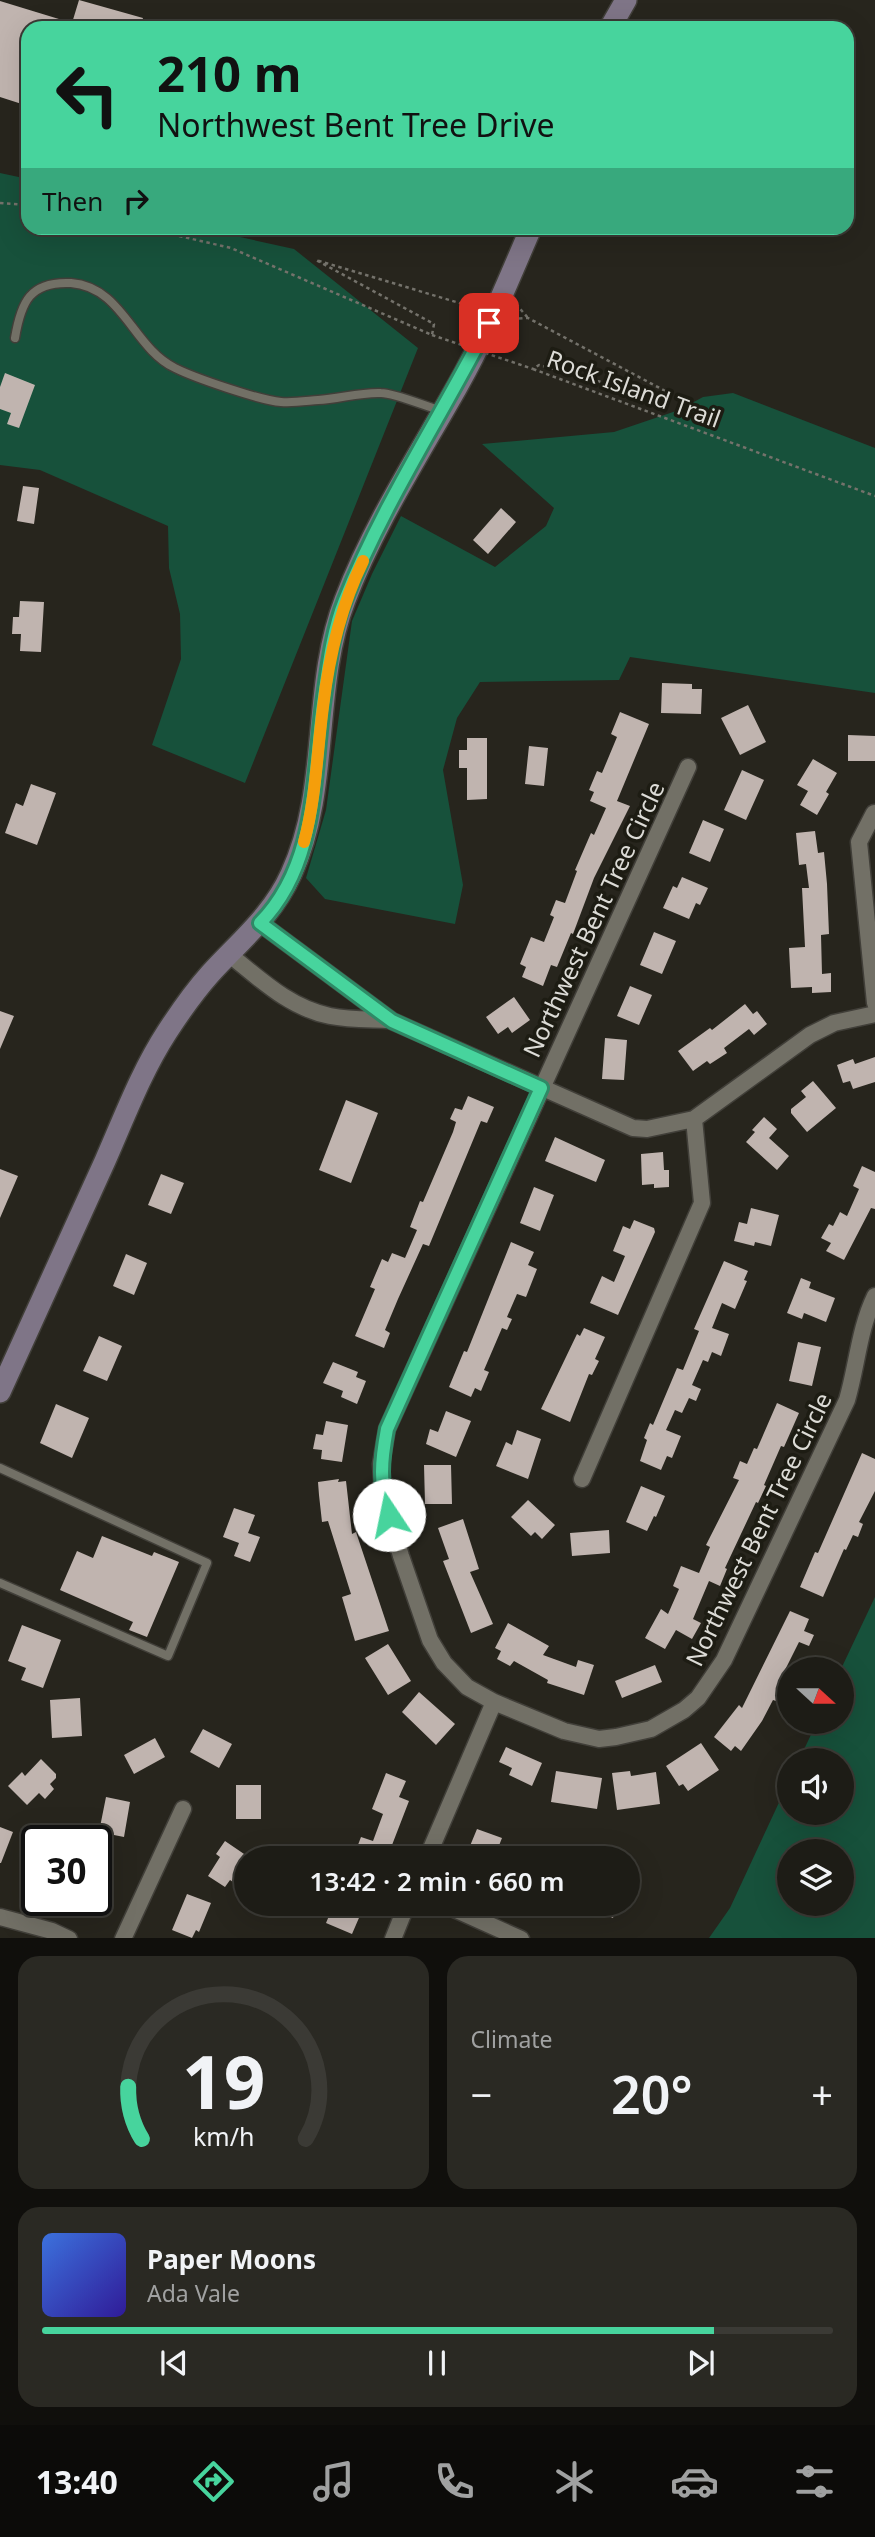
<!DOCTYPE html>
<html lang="en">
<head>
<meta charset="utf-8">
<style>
	:root { --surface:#1d1c16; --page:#2a2923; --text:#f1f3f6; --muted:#a0a1a1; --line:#3b3a35; --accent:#47d49d }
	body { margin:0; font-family:"Noto Sans",sans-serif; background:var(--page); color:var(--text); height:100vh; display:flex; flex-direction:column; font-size:26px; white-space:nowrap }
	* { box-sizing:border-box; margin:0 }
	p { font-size:23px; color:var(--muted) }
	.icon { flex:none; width:38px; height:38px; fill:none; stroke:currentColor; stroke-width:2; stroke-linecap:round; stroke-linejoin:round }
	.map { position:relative; height:1938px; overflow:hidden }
	.side { display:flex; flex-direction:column; gap:18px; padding:18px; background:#100f0c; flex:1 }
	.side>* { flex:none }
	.guide { position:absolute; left:21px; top:21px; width:833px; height:214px; border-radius:21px; box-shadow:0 7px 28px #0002,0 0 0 2px var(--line); background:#47d49d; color:#111; overflow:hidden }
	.needle { width:46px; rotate:111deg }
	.buttons { position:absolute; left:777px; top:1657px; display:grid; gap:14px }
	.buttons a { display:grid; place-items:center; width:77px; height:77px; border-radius:50%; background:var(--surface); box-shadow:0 7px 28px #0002,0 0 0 2px var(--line); font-size:35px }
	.speed { position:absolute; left:21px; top:1825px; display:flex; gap:14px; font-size:35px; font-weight:700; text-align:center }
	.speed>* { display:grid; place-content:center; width:91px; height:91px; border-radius:50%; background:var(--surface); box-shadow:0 7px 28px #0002,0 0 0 2px var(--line); line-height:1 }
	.speed .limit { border:4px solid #111; border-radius:10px; background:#fff; color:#111 }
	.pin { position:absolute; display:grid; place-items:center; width:60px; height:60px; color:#fff; margin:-30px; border-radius:14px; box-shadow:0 4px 10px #0006 }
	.me { position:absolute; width:77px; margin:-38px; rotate:349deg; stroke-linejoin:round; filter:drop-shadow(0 0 5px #0008) }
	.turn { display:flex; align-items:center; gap:24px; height:147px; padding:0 21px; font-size:32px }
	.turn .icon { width:91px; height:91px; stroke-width:2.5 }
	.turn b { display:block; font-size:49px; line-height:60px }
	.then { display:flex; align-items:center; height:66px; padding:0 21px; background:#0003; gap:14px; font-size:26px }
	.big { font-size:52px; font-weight:600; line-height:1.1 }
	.side .card { flex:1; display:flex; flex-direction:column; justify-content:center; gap:10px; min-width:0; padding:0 24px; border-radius:21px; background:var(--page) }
	.side .dial { align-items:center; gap:0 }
	.dial svg { height:182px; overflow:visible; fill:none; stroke:var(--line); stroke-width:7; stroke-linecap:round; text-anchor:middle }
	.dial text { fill:var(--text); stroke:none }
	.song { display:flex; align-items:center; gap:21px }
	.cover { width:84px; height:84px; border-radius:10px; background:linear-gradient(135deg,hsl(220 70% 55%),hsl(250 70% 35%)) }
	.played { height:7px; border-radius:4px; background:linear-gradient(90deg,var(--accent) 85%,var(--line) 85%) }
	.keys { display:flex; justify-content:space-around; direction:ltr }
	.heat { display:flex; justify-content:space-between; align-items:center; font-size:38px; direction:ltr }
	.side .tiles { flex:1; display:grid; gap:18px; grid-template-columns:1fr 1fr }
	.card:last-child { grid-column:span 2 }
	.trip { position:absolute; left:234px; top:1846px; width:406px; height:70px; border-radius:35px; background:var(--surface); box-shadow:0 7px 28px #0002,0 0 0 2px var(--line); font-weight:600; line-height:70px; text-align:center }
	.tab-bar { display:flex; height:112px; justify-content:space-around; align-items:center; background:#0c0b09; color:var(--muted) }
	.tab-bar .icon { width:49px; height:49px }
	.tab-bar .selected { color:var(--accent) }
	.tab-bar b { font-size:32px; color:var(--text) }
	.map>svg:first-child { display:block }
</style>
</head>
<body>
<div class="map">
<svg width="875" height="1939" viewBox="0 0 875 1939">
	<rect width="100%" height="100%" fill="#27251d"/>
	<!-- green -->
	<path fill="#17513b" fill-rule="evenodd" d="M0 173 28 179V228H199L294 249 418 348 245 783 152 745 181 659 180 614 169 568 168 526 40 470 0 465Z
		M733 393 875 448V693L630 657 619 680 480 682 457 718 443 770 463 885 455 924 325 899 306 878 326 810 352 621 372 574 401 516 495 567 546 526 554 508 482 444 614 432 679 410 703 397Z
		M875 1597V1938H709L730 1908 789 1781V1813H842V1760H799L817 1722H842L841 1669ZM789 1852H842V1904H789Z"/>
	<!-- building -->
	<path fill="#c0b4af" d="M79 0 143 18 140 28H28V106L0 97V1L72 23Z
		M5 373 35 385 19 428 7 424 11 413 0 409V387Z
		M23 486 39 488 34 524 17 521Z
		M501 508 516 522 488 554 473 540Z
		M20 601 44 602 41 652 20 651 21 634H12L13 617H19Z
		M662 683 692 684V689H702L701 714 661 713Z
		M748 705 766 742 740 755 721 718Z
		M620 712 649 724 617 801 630 806 594 878 573 934 571 933 557 967 551 965 543 986 522 977 526 967 520 964 531 937 544 942 554 917 550 915 556 900 565 903 577 871 575 870 591 833 594 835 606 808 590 801 594 792 589 790 597 771 602 773 617 737 611 734Z
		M848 735 875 736V761H848Z
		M467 738H487V799L467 800V768H459V750H467Z
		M529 746 548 748 544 786 525 784Z
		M813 759 837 773 826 792 829 794 817 815 800 805 808 791 797 785Z
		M742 770 764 780 746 820 724 810Z
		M31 784 56 793 37 845 5 833 16 803 23 806Z
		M703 820 724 829 710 862 689 853Z
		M815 831 818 853 824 852 827 884 829 934 821 935 822 974 831 973V992L812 993V987L791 988 789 948 805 947 802 888H809L806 864 799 865 796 833Z
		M682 877 708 888 700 905 696 903 689 919 663 908 673 886 677 888Z
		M654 932 676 941 662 974 640 965Z
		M630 986 652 995 639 1025 617 1016Z
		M514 997 530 1020 512 1033 508 1027 498 1034 486 1017Z
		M745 1004 753 1014 757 1011 767 1024 754 1035 749 1029 724 1048 727 1053 710 1064 707 1061 693 1071 678 1051 710 1028 712 1030Z
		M0 1011 14 1016 0 1049Z
		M605 1038 627 1040 624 1080 602 1079Z
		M875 1057V1082L853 1089 850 1081 843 1083 837 1065 853 1059 855 1064Z
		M813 1081 836 1108 807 1132 791 1113V1109L806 1097 801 1091Z
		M468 1096 494 1107 487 1123 481 1121 429 1246 423 1244 398 1299 385 1330 390 1333 384 1348 355 1336 375 1289 370 1287 382 1259 388 1262 392 1253 405 1258 417 1230 410 1227 420 1201 423 1202 453 1132 456 1122 450 1119 455 1108 462 1110Z
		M346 1100 378 1113 351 1183 319 1170Z
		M764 1117 777 1129 769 1138 789 1156 777 1170 746 1142 755 1132 752 1130Z
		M555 1137 605 1160 596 1182 545 1161Z
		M663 1152 664 1170H669V1187L654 1188V1184L642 1185 641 1154Z
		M862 1166 875 1172V1209L871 1208 844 1260 826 1251 831 1243 821 1238 829 1224 833 1226 840 1212 847 1216 859 1189 853 1186Z
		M0 1169 18 1176 0 1218Z
		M161 1174 184 1183 171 1214 148 1205Z
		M534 1187 554 1195 540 1231 520 1223Z
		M751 1208 779 1215 771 1246 755 1242 754 1246 734 1241 739 1222 747 1224Z
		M634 1220 654 1228 655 1232 618 1315 590 1303 602 1276 614 1282 625 1256 613 1251 623 1226 630 1229Z
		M511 1242 534 1252 528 1265 537 1269 526 1297 517 1294 507 1317 512 1319 507 1330 502 1328 484 1370 489 1372 481 1391 475 1388 471 1397 449 1387 464 1351 467 1352Z
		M126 1254 147 1263 134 1295 113 1286Z
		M724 1261 748 1271 744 1280 747 1281 735 1309 722 1303 712 1328 729 1334 721 1356 712 1352 708 1362 703 1360 692 1385 701 1389 696 1401 689 1398 682 1413 675 1410 666 1430 681 1436 672 1458 667 1456 661 1470 640 1461 647 1440 644 1438 650 1423 653 1425 677 1368 683 1370 699 1331 694 1329Z
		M801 1278 811 1282 809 1288 835 1298 826 1322 804 1313 802 1319 787 1313Z
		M584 1328 605 1337 595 1359 599 1361 592 1375 589 1374 570 1422 541 1409 577 1334 580 1336Z
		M99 1336 122 1346 107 1381 83 1371Z
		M798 1342 821 1347 812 1386 789 1381Z
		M333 1362 358 1372 356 1377 366 1381 357 1404 341 1397 343 1391 323 1383Z
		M777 1403 799 1413 784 1447 781 1446 764 1485 766 1486 758 1503 756 1502 725 1568 727 1569 720 1586 709 1581 693 1619 701 1623 692 1639 676 1630 665 1649 645 1638 661 1609 668 1614 679 1589 673 1586 681 1566 699 1573 710 1547 706 1545 739 1480 733 1478 740 1461 747 1464 754 1448 757 1449Z
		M56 1404 89 1418 72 1458 40 1443Z
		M446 1411 471 1421 456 1457 426 1444 430 1429 438 1432Z
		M326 1421 348 1425 342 1462 321 1459 322 1450 313 1449 316 1434 323 1435Z
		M517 1430 541 1439 528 1479 496 1466 506 1442 512 1445Z
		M862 1453 875 1459V1491L859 1522 863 1524 858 1537 853 1535 846 1550 844 1549 823 1597 800 1587 815 1552 818 1553Z
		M424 1465H451L452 1504H425Z
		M339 1479 338 1482 346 1481 352 1534 356 1532 389 1631 355 1641 342 1597 351 1594 328 1521 322 1522 319 1495 318 1482Z
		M641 1486 665 1496 656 1517 654 1516 647 1531 626 1522Z
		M528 1500 555 1525 542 1539 535 1532 531 1536 511 1517Z
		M234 1508 255 1515 248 1533 260 1537 250 1562 234 1556 239 1543 223 1537Z
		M463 1519 479 1569 470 1572 493 1624 471 1633 443 1561 449 1559 438 1528Z
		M609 1530 610 1553 572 1556 570 1533Z
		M102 1536 152 1556 154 1552 179 1562 147 1637 129 1630 133 1622 60 1590 77 1551 93 1558Z
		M790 1611 809 1619 804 1631 814 1635 809 1646 799 1642 780 1680 788 1684 779 1702 773 1700 762 1721 741 1751 735 1746 731 1751 714 1737 739 1705 742 1708Z
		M508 1623 549 1646 543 1655 576 1667 578 1660 594 1665 584 1695 547 1683 548 1680 514 1661 510 1666 497 1659 501 1651 495 1648Z
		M22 1625 61 1640 43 1688 21 1680 26 1668 8 1661Z
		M388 1644 411 1681 388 1695 365 1658Z
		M655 1665 662 1682 622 1698 615 1681Z
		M419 1692 455 1724 436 1745 402 1712Z
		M80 1698 82 1736 52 1738 50 1700Z
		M203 1729 232 1744 219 1768 190 1752Z
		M155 1738 165 1757 134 1774 124 1755Z
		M701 1743 719 1770 688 1791 683 1784 679 1786 666 1766Z
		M506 1747 542 1763 532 1786 509 1775 512 1768 499 1762Z
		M41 1759 56 1774V1778L50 1784 54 1789 45 1799 39 1793 27 1805 8 1786 22 1772 25 1776Z
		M556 1771 602 1778 597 1809 551 1802Z
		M630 1771 631 1776 656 1772 660 1804 617 1810 612 1773Z
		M386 1773 406 1781 399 1797 409 1801 387 1858H353L361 1837 373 1841 383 1814 372 1809Z
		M236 1785H261V1819H236Z
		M106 1797 130 1802 124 1837 99 1832Z
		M0 1827 13 1832 1 1863H0Z
		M477 1829 502 1838 494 1858H465Z
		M225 1841 247 1856 237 1870 243 1874 236 1884 230 1880 225 1887 208 1876 220 1857 216 1854Z
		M187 1894 211 1903 199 1932 196 1930 192 1938 172 1930Z
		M334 1904H365L352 1934 326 1923Z
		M579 1904H617L613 1918Z"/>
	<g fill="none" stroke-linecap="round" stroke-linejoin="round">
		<defs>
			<path id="service" d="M15 338C21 302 30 281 71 283 123 287 133 348 175 368 195 378 259 400 281 402 293 403 306 401 318 400 339 399 360 392 381 393 395 393 427 407 442 411
				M0 1468 207 1563 168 1656 0 1583"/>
			<path id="minor" d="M688 767 387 1429 381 1464 383 1495 401 1556 430 1640 444 1663 467 1687 494 1702 564 1731 599 1739 616 1737 651 1729 684 1710 698 1698 724 1660 847 1400C857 1366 859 1329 875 1296
				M874 813 859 842 875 1003
				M260 923 392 1021 633 1128 647 1129 694 1119 810 1035 834 1023 875 1014
				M230 955C261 980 290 1008 330 1016 350 1020 370 1019 390 1020
				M582 1479 702 1203 694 1119
				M427 1858 494 1702
				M443 1904 521 1939
				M0 1917 52 1931 69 1939
				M123 1939 183 1809
				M393 1939 407 1904"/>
			<path id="secondary" d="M610 28 626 0
				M0 1392C35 1315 70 1238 105 1161 124 1118 141 1072 167 1032 180 1012 194 992 210 974 240 941 272 916 291 874 331 788 311 688 345 600 373 526 418 456 457 387 486 336 508 281 531 228"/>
		</defs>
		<!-- service casing -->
		<use href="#service" stroke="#413f39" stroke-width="11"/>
		<!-- minor casing -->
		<use href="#minor" stroke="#413f39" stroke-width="19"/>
		<!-- secondary casing -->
		<use href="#secondary" stroke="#413f39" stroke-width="24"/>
		<!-- path -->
		<path stroke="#74726b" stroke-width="2.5" stroke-dasharray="3.5 3.5" stroke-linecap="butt" d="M0 203 28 205
			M145 228 231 248 432 335 434 324 316 260 466 305 478 304
			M516 304 528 318
			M512 319 528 318 669 393 667 400 539 365 533 369
			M533 369 875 496"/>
		<!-- service -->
		<use href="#service" stroke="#727066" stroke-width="8"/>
		<!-- minor -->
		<use href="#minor" stroke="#727066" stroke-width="16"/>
		<!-- secondary -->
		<use href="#secondary" stroke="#7f7587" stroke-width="21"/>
		<!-- path-bridge -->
		<path stroke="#74726b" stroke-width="2.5" stroke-dasharray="3.5 3.5" stroke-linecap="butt" d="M432 335 533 369"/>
	</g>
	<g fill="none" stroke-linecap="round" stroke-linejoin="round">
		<defs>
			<path id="route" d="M389 1515C379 1483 381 1461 387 1429L541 1088 392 1021 260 923C317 865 313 779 323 704 328 670 332 632 345 600 383 504 442 415 489 323"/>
		</defs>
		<!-- route casing -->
		<use href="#route" stroke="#2e8a66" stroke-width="18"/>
		<!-- route -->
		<use href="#route" stroke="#47d49d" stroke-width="12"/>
		<!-- slow -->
		<path stroke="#f59e0b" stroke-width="12" d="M304 842C316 798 317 752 323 707 329 656 340 608 363 561"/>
	</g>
	<g text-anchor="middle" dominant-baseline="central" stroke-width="7" stroke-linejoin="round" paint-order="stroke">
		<!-- street labels -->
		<g font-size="24" fill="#dcdbd6" stroke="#1d1c13">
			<text transform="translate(634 388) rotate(20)">Rock Island Trail</text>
			<text transform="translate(593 919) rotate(-65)">Northwest Bent Tree Circle</text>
			<text transform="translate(758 1529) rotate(-64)">Northwest Bent Tree Circle</text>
		</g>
	</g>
</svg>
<div class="buttons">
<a><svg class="needle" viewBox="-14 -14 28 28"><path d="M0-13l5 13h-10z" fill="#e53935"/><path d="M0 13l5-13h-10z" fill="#a0a1a1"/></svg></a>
<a><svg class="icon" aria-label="sound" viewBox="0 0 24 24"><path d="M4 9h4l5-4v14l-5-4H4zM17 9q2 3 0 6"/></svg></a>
<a><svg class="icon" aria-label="layers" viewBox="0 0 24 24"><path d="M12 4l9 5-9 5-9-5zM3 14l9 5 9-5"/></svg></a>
</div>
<div class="speed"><div class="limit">30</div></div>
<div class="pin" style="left:489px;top:323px;background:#d93025"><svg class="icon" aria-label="arrive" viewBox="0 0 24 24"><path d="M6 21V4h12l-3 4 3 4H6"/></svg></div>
<svg class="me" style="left:389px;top:1515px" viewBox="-20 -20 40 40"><circle r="19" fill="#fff"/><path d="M0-13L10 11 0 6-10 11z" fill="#47d49d"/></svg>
<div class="trip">13:42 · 2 min · 660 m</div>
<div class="guide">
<div class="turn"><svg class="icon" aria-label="left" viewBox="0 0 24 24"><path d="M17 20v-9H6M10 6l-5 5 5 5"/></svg><div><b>210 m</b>Northwest Bent Tree Drive</div></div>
<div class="then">Then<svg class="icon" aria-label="right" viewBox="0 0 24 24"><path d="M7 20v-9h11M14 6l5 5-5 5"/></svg></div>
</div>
</div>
<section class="side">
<div class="tiles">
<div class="card dial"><svg viewBox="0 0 100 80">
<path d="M14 69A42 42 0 1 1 86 69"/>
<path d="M14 69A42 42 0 0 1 8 46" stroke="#47d49d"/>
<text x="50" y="56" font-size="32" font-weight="700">19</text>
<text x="50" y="72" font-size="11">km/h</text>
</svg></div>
<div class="card"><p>Climate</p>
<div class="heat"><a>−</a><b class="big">20°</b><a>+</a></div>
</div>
<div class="card">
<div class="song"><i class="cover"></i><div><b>Paper Moons</b><p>Ada Vale</p></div></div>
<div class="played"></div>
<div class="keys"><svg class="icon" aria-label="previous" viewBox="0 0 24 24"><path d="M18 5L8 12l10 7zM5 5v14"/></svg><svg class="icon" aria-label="pause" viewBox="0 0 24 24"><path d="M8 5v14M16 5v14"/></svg><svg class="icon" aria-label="next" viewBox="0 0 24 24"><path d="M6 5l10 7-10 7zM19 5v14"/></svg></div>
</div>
</div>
</section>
<nav class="tab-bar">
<b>13:40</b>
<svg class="icon selected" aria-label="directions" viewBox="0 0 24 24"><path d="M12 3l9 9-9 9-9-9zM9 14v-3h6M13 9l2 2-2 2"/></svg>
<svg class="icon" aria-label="music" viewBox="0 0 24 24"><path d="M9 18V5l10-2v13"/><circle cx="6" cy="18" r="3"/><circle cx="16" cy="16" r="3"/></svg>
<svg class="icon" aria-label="phone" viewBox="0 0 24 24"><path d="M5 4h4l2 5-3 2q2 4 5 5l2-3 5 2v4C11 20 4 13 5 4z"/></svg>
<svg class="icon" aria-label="climate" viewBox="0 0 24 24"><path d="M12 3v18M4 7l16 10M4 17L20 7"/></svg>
<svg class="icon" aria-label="car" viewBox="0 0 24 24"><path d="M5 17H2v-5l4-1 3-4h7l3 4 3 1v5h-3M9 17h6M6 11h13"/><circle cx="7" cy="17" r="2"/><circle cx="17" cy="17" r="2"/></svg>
<svg class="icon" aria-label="filters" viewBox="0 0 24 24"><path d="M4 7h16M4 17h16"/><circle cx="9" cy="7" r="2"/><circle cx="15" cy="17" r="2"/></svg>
</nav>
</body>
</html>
